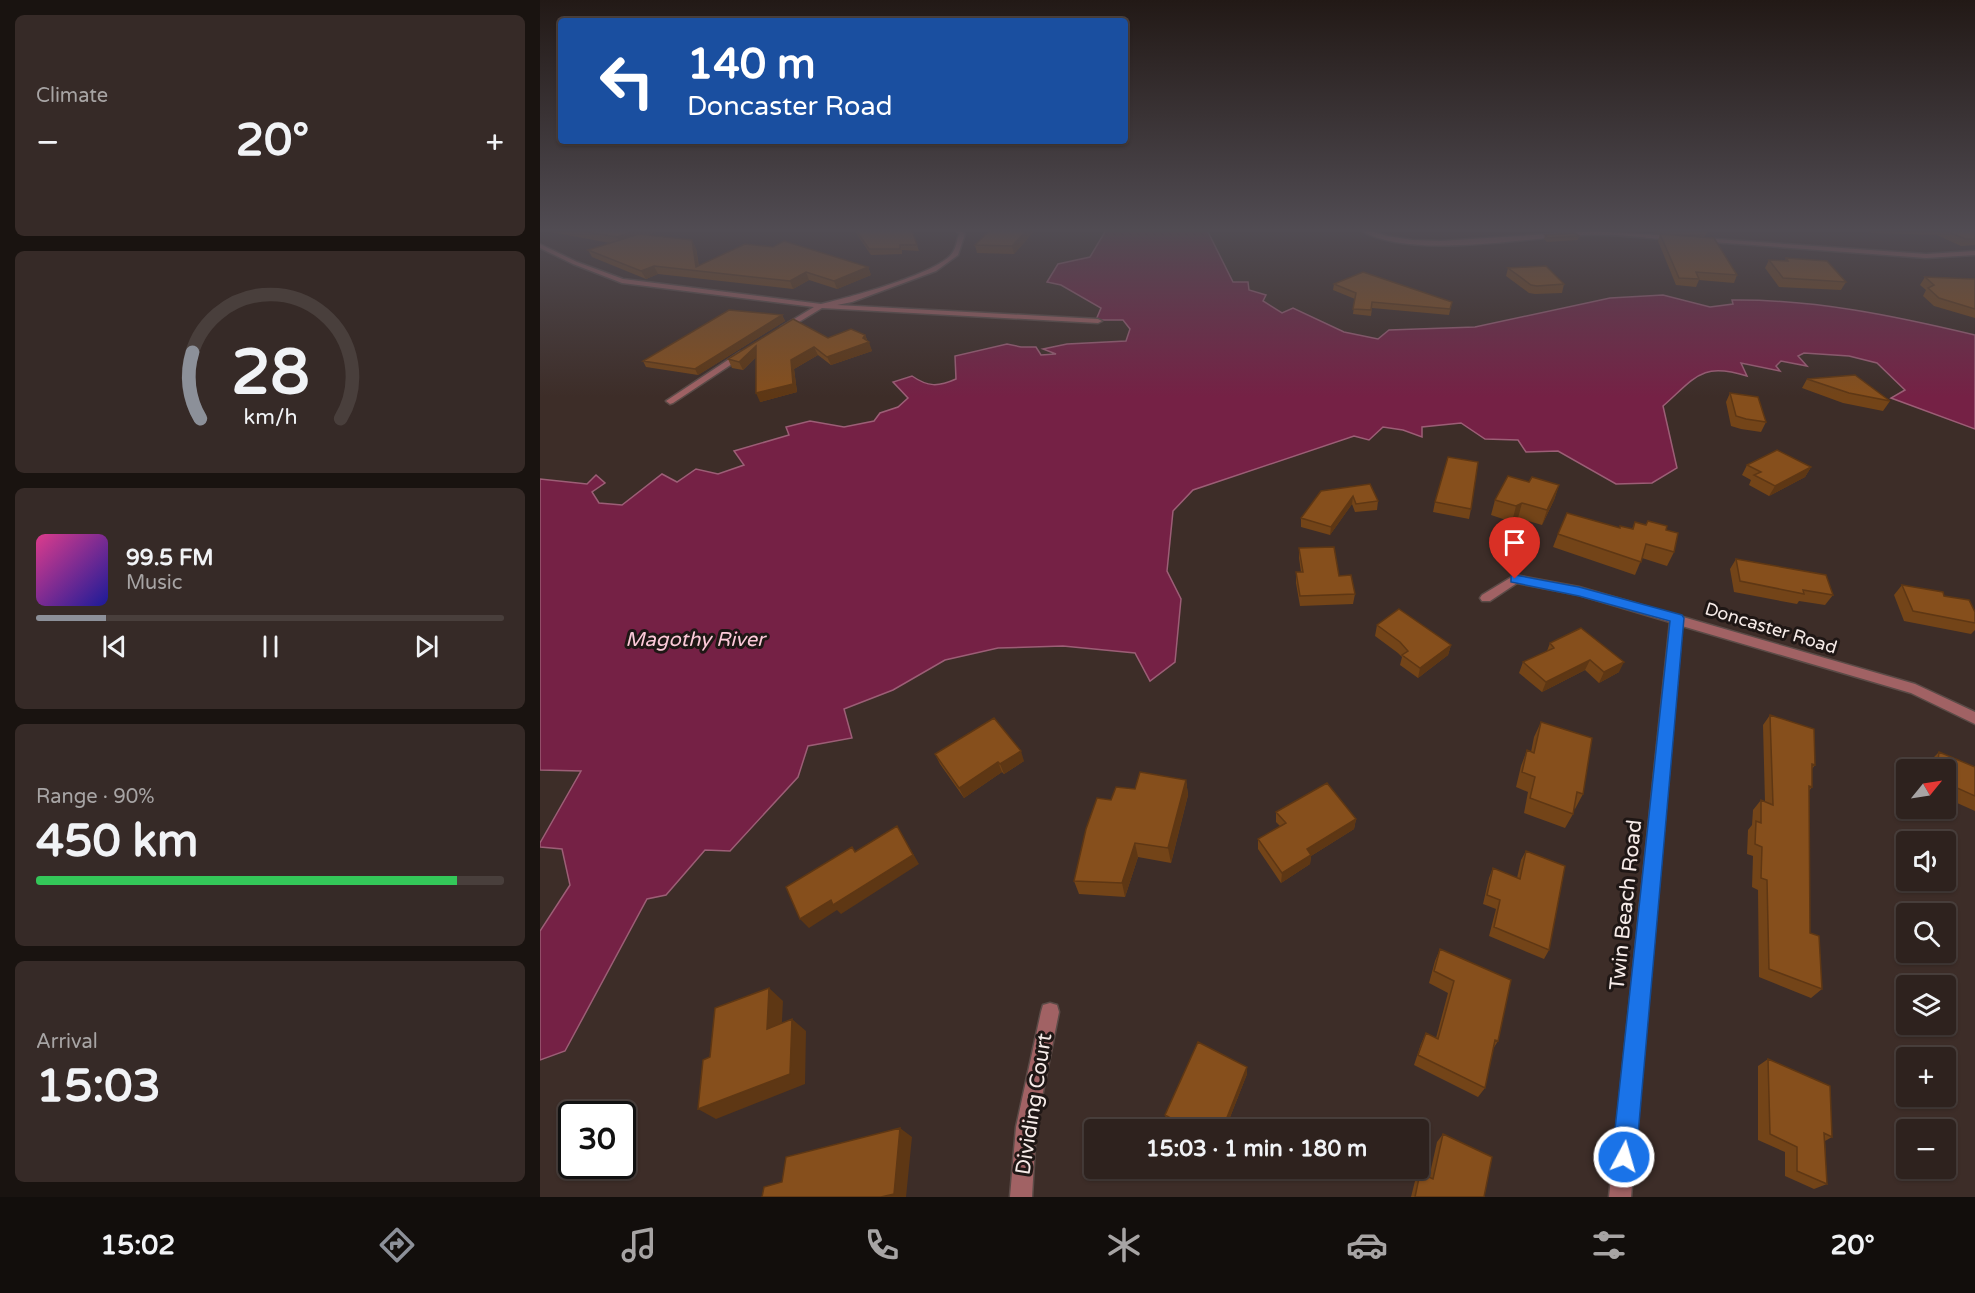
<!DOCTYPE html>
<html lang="en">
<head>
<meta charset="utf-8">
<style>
	:root { --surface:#2e221e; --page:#362a27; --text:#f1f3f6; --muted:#a7a4a4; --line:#493f3c; --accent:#8c9099 }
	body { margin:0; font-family:"Varela Round",sans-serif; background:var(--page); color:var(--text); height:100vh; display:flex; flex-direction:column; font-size:22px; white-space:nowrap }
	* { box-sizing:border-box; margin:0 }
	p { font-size:20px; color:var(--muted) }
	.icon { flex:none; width:33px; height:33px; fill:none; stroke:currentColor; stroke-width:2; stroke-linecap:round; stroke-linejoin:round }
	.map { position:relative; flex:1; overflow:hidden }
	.sheet { display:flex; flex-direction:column; gap:15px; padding:15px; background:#191310; width:540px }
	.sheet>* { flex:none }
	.top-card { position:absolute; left:18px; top:18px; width:570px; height:126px; border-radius:6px; box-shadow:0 2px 4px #0004,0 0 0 2px var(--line); background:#1a4fa0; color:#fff; overflow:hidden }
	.needle { width:39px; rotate:60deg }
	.fabs { position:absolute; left:1356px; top:759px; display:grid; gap:12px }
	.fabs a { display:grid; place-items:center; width:60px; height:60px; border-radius:6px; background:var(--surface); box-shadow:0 2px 4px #0004,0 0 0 2px var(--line); font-size:30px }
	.speed { position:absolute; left:18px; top:1101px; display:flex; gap:12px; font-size:30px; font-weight:700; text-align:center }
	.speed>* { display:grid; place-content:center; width:78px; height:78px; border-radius:50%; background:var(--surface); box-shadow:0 2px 4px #0004,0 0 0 2px var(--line); line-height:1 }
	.speed .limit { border:3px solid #111; border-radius:9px; background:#fff; color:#111 }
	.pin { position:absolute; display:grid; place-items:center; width:51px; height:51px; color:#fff; margin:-62px -26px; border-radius:50% 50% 50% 0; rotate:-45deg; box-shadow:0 0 6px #0007 }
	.pin .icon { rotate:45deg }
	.me { position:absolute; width:66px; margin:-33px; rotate:6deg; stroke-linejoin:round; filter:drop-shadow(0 0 4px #0008) }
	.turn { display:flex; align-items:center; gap:21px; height:126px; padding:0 30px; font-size:27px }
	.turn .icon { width:78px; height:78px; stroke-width:2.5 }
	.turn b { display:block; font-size:42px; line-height:51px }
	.big { font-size:45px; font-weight:800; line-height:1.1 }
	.sheet .tile { flex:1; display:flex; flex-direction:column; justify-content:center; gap:9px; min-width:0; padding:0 21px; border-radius:9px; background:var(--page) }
	.sheet .dial { align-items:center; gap:0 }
	.dial svg { height:156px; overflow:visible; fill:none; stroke:var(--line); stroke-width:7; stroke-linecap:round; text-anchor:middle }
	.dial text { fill:var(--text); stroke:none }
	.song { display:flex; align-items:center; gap:18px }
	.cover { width:72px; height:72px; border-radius:9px; background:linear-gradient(135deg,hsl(330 70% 55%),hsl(240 70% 35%)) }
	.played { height:6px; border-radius:3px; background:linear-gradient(90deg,var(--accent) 15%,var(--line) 15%) }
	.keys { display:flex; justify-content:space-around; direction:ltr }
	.heat { display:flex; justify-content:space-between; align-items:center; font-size:33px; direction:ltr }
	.charge { height:9px; border-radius:4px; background:linear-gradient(90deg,#34c759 90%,var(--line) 0) }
	.trip { position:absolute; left:544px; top:1119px; width:345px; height:60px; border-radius:6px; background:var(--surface); box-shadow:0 2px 4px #0004,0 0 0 2px var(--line); font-weight:800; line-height:60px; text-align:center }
	.tab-bar { display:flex; height:96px; justify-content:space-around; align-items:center; background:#120e0c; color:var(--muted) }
	.tab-bar .icon { width:42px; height:42px }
	.tab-bar .on { color:var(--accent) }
	.tab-bar b { font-size:27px; color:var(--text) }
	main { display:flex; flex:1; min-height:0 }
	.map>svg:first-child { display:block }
</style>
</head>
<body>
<main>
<section class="sheet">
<div class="tile"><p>Climate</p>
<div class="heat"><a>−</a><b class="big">20°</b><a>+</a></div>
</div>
<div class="tile dial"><svg viewBox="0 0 100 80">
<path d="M14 69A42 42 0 1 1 86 69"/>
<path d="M14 69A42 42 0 0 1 10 35" stroke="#8c9099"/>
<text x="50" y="56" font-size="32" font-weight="700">28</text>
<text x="50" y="72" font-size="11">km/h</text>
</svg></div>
<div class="tile">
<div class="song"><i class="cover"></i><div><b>99.5 FM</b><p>Music</p></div></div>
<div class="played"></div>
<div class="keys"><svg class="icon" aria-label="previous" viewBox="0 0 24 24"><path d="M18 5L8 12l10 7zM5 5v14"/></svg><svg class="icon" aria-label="pause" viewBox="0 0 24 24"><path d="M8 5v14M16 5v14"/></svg><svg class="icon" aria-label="next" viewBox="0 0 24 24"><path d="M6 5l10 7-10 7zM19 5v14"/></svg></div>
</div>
<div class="tile"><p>Range · 90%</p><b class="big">450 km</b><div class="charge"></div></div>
<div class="tile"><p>Arrival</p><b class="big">15:03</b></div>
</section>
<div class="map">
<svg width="1435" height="1197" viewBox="0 0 1435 1197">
	<rect width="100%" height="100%" fill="#3d2d28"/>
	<!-- water -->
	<path fill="#752145" stroke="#9c5e76" stroke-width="1.5" d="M566 230H667L693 282H708L709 290 726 295 723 301 742 313 753 308 804 332 838 339 849 330 935 327 1070 298 1123 295 1170 307 1193 304 1192 300C1274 299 1355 316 1435 335V429L1351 398 1365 390 1337 363 1309 356 1264 353 1258 356 1267 366 1241 361 1236 366 1240 371 1201 363 1207 376C1161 362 1156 377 1123 406L1137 468 1112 483 1076 484 1018 451 986 452 978 440 945 439 921 423 882 427V437L863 430 843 427 829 440 814 436 653 490 633 511 627 571 641 599 635 662 610 681 595 653 523 646 458 648 405 660 353 690 304 709 312 738 268 746 258 777 190 851 165 850 126 895 107 899 25 1051 0 1060V931L30 885 22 849 0 847V843L41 771 0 770V479L47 484 56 475 65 483 52 492 59 503 82 505 122 474 137 482 156 469 178 474 204 465 194 451 249 435 246 427 270 421 304 427 334 421 340 413 358 407 368 398 353 382 372 376C388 387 398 387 416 379L415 356 467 344 481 347H496L501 355 516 354 503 349 527 344 586 341 590 329 583 320H556L561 308 521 285 507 282 518 264 550 257Z"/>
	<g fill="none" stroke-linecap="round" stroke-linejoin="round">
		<defs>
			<path id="street" d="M414 230H421L425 234 418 255 396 271 312 302 297 305 558 319 562 321 558 323 282 308 244 331H241V327L274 307 82 283 33 264 0 248V244L37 262 83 279 281 304C307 298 401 273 413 252 416 248 417 240 419 234Z
				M820 230H829L847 236 873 240 901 241 1054 231 1134 236 1137 238 1134 240C1103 238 1073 233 1042 235 984 238 870 260 820 230Z
				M1161 238 1386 254 1435 251V255L1386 258 1159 241 1158 240Z
				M200 352 207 354 133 403 130 404 126 401Z
				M975 575 1039 587 1375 684 1435 712V724L1371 693 1142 626 1091 1197H1069L1130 622 1039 595 977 583 950 601H942L940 598 942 595Z
				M510 1003 517 1005 519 1012 496 1127 492 1197H470L476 1127 501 1012 503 1005Z"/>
		</defs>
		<!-- street casing -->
		<use href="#street" stroke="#5b4b47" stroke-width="3"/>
		<!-- street -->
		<use href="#street" fill="#a16264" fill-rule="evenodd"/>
	</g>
	<!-- wall -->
	<path fill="#734418" d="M0 230H121L107 235 156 248 159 266 328 267 331 275 297 289 269 280 253 289 118 274 106 279 52 257 48 250 70 243Z
		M314 230H372L379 251 362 250V254L331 255Z
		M450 230H495L474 254 437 253 435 245Z
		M993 230H1019L995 232Z
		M1113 230H1168L1165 236 1115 233Z
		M1327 230H1435V245L1421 246 1397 235 1332 233Z
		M1120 234 1197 275 1194 283 1159 280 1156 287 1136 285 1118 241Z
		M1005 235 1039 236 1038 240 1007 242 1004 239Z
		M1246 258 1306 282 1301 290 1239 287 1225 268 1229 260 1245 261Z
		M968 268 1024 284 1022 293 995 294 989 293 966 276Z
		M1385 277 1435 279V318L1394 306 1383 296 1386 290 1380 285Z
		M794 284 912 302 909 315 832 308 831 316 813 314 815 299 793 290Z
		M242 315 245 321 158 375 106 367 103 361Z
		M325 335 332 351 291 365 278 355 254 369 257 392 220 402 216 357 203 370 192 368 188 359 288 338Z
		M1267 379 1350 401 1343 411 1303 403 1262 388Z
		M1190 393 1226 422 1221 432 1201 429 1191 426 1186 402Z
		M1207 465 1271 467 1265 477 1229 496 1209 485 1211 480 1202 475Z
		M989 482 1019 485 1014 500 1002 525 978 518 972 522 951 515 955 500Z
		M830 484 838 501 837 510 815 512 812 504 790 535 761 527V518Z
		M895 502 931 509 929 519 893 512Z
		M1108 521 1126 530 1134 552 1127 566 1102 558 1095 575 1013 547 1018 534 1092 529 1095 522 1106 525Z
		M759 548 799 576 815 594 813 604 760 606 756 583V572H761L759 558Z
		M1196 559 1293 595 1285 605 1259 601 1257 604 1194 592 1190 569Z
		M1362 585 1404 596 1435 612V630L1431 634 1364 621 1354 595Z
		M837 625 911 645 908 655 878 678 860 665 862 657 858 653 835 636Z
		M1010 643 1079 672 1059 683 1045 670 1002 692 979 673 983 662 1007 651Z
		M1230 715 1275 765 1272 769V787L1269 791 1270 933 1282 989 1271 998 1219 977 1218 890 1212 887 1213 856 1207 854 1208 830 1212 825 1213 810 1221 800 1225 802 1223 725Z
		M1001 722 1043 794 1035 809 1034 808 1033 814 1025 828 984 813 988 792 976 787 981 766 987 750 991 752 994 737Z
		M1399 752 1435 767V811L1406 798V770H1388L1389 762Z
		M395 754 484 761 464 774 462 772 424 798 400 764Z
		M646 780 648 795 631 863 598 857 585 897 539 894 534 881 571 800 595 789Z
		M736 812 816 819 814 829 771 856 770 864 741 883 718 849V839L740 826 736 822Z
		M986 851 1009 950 1004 959 949 936 956 909 943 904 949 878 953 868 977 878 981 860Z
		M900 949 958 1041 953 1049 945 1088 938 1097 874 1065 881 1044 886 1033 896 1038 908 993 889 983 895 961Z
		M1228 1059 1292 1137 1285 1141 1287 1184 1274 1189 1245 1176V1152L1218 1140V1066Z
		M707 1074 685 1130H642L627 1121 625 1115Z
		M903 1134 944 1197H871L875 1181 880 1173 889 1178 897 1142Z"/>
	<!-- shaded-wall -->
	<path fill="#5e3714" d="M97 230H121L81 245 77 237Z
		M487 230H495L474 254 472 246Z
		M152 240 156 248 159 271 156 267Z
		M114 266 118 274 106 279 101 271Z
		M328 267 331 275 297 289 294 281Z
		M266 272 269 280 253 289 250 281Z
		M242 315 245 321 158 375 155 369Z
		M325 335 328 343 329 342 332 351 291 365 287 357 323 338Z
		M216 346 219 354 203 370 199 362Z
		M274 347 278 355 254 369 257 392 220 402 216 393 251 360Z
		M1271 467 1265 477 1229 496 1235 486Z
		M1019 485 1014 500 1002 525 1007 510Z
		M813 496 812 504 790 535 791 527Z
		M982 503 978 518 972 522 976 506Z
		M911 645 908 655 878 678 880 668Z
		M1050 660 1045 670 1002 692 1006 682Z
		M1084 662 1079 672 1059 683 1064 672Z
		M481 751 484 761 464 774 460 764Z
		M458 762 462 772 424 798 419 788Z
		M646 780 648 795 631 863 628 848Z
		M816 819 814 829 771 856 770 864 741 883 742 873 767 849Z
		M363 836 379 864 301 914 297 910 269 928 260 919 291 900Z
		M595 843 598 857 585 897 582 883Z
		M229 988 243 1001 241 1040 227 1029Z
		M252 1019 266 1031 265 1084 176 1119 158 1109Z
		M707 1067V1074L685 1130H682Z
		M360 1128 372 1137 366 1197H341Z"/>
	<!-- building -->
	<path fill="#864f1c" stroke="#5e3714" stroke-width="1.5" d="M34 230H97L77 237Z
		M316 230H372L377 245H360V249H329Z
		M450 230H487L472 246 435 245Z
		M1404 230H1435V239H1425Z
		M1035 233 1039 236 1008 238 1005 235Z
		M99 234 152 240 156 267 205 244 233 247 244 241 328 267 294 281 266 272 250 281 114 266 101 271 48 250Z
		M1120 234 1174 238 1197 275 1156 272 1159 279 1139 278Z
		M1246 258 1287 261 1306 282 1243 278 1229 260 1248 261Z
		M1006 266 1024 284 997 286 991 285 968 268Z
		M823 272 912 302 910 309 832 302 831 310 813 309 816 293 794 284Z
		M1385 277 1435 279V309L1399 298 1388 288 1394 285Z
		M189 310 242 315 155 369 103 361Z
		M253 319 288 338 311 329 325 335 323 338 329 342 287 357 274 347 251 360 253 384 216 393V346L199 362 188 359Z
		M1315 375 1350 401 1309 393 1267 379Z
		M1190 393 1218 397 1226 422 1206 419 1196 416Z
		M1237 450 1271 467 1235 486 1214 475 1221 472 1207 465Z
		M908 457 938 462 931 509 895 502Z
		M968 476 989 482 992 477 1019 485 1007 510 982 503 976 506 955 500Z
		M830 484 838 501 816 504 813 496 791 527 761 518 781 491Z
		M1027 513 1080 528V526L1093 529 1095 522 1106 525 1108 521 1127 526 1126 530 1138 533 1134 552 1106 544 1101 562 1018 534Z
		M794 547 799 576 811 575 815 594 760 596 756 572H763L759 548Z
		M1196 559 1286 575 1293 595 1263 590 1264 594 1200 581Z
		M1362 585 1403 592 1404 596 1429 600 1435 612V623L1373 611Z
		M859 609 911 645 880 668 862 655 868 651 860 642 837 625Z
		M1041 628 1084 662 1064 672 1050 660 1006 682 983 662 1014 648 1010 643Z
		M1230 715 1274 729 1275 765 1272 764V787L1269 786 1270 933 1279 936 1282 989 1229 969 1227 880 1221 878 1222 847 1215 844 1216 821 1221 823V800L1233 805Z
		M454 718 481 751 460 764 458 762 419 788 395 754Z
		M1001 722 1052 738 1043 794 1037 792 1033 814 990 798 995 777 982 772 987 750 994 753Z
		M1399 752 1435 767V796L1406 783V770H1397Z
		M600 772 646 780 628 848 595 843 582 883 534 881 546 829 557 798 571 800 576 787 595 789Z
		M787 783 816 819 767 849 771 855 742 873 718 839 746 823 736 812Z
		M357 826 373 855 293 905 291 900 260 919 246 887 312 847 315 852Z
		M986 851 1025 866 1009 950 954 927 960 900 947 895 953 868 980 879Z
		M900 949 971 980 958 1041 955 1040 945 1088 878 1055 886 1033 898 1039 914 981 894 971Z
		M229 988 227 1029 252 1019 250 1074 158 1109 163 1060 170 1057 175 1008Z
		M658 1042 707 1067 682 1130H652L625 1115Z
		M1228 1059 1290 1086 1292 1137 1284 1133 1287 1184 1257 1171V1147L1230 1134Z
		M360 1128 354 1194 341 1197H222L224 1187 242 1182 246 1157Z
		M903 1134 952 1157 944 1197H875L880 1173 893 1179Z"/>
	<!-- sky -->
	<linearGradient id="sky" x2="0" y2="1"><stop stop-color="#221916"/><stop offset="0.58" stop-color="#514c53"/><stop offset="1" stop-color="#514c53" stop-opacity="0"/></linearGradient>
	<rect width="1435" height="397" fill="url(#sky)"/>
	<!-- route -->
	<path fill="#1a73e8" stroke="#114b97" stroke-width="1.5" d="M975 575 1039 587 1142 615 1144 618 1096 1157 1092 1165 1084 1169 1075 1165 1072 1157 1130 621 1039 596 971 582V576Z"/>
	<g text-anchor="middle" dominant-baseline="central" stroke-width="6" stroke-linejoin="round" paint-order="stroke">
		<!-- street labels -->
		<g font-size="18" fill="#f6ebe8" stroke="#1f1715">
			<text transform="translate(1231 628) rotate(17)">Doncaster Road</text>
		</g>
		<!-- water labels -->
		<g font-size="20" font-style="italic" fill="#fdcad9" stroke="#1f1715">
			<text x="155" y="640">Magothy River</text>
		</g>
		<!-- near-street labels -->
		<g font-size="21" fill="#f6ebe8" stroke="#1f1715">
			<text transform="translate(1086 905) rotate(-84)">Twin Beach Road</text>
			<text transform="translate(494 1104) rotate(-81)">Dividing Court</text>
		</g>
	</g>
</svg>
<div class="fabs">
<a><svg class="needle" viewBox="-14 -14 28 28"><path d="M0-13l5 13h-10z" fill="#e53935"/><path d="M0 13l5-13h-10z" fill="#a7a4a4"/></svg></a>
<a><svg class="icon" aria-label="sound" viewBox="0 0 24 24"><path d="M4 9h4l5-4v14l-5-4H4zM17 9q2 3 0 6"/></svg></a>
<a><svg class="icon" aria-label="search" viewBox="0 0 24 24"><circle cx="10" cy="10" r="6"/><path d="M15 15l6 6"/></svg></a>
<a><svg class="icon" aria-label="layers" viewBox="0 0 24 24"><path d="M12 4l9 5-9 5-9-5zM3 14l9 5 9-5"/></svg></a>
<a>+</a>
<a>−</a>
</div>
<div class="speed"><div class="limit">30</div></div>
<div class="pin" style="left:975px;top:579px;background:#d93025"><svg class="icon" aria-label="arrive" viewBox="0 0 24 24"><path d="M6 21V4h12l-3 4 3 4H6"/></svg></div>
<svg class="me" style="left:1084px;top:1157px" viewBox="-20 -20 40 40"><circle r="17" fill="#1a73e8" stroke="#fff" stroke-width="3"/><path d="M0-11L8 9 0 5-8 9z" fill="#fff"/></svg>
<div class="trip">15:03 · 1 min · 180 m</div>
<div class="top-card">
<div class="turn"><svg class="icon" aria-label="left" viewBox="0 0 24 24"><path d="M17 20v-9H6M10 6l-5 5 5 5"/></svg><div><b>140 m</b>Doncaster Road</div></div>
</div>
</div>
</main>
<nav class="tab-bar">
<b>15:02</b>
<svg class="icon on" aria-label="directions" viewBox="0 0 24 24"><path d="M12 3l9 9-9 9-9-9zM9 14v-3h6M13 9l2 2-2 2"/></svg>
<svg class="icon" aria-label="music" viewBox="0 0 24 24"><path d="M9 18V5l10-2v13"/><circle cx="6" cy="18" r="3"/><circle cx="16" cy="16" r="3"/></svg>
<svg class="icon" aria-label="phone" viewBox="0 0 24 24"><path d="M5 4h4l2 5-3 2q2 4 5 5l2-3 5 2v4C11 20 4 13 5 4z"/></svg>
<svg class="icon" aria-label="climate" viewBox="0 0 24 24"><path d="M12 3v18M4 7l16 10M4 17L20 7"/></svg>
<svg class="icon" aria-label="car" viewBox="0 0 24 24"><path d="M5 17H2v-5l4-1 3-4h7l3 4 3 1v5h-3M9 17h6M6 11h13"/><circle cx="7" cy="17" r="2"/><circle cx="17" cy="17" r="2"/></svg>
<svg class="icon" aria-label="filters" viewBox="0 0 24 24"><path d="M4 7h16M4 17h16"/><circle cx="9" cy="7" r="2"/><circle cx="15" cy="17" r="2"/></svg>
<b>20°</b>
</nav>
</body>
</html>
